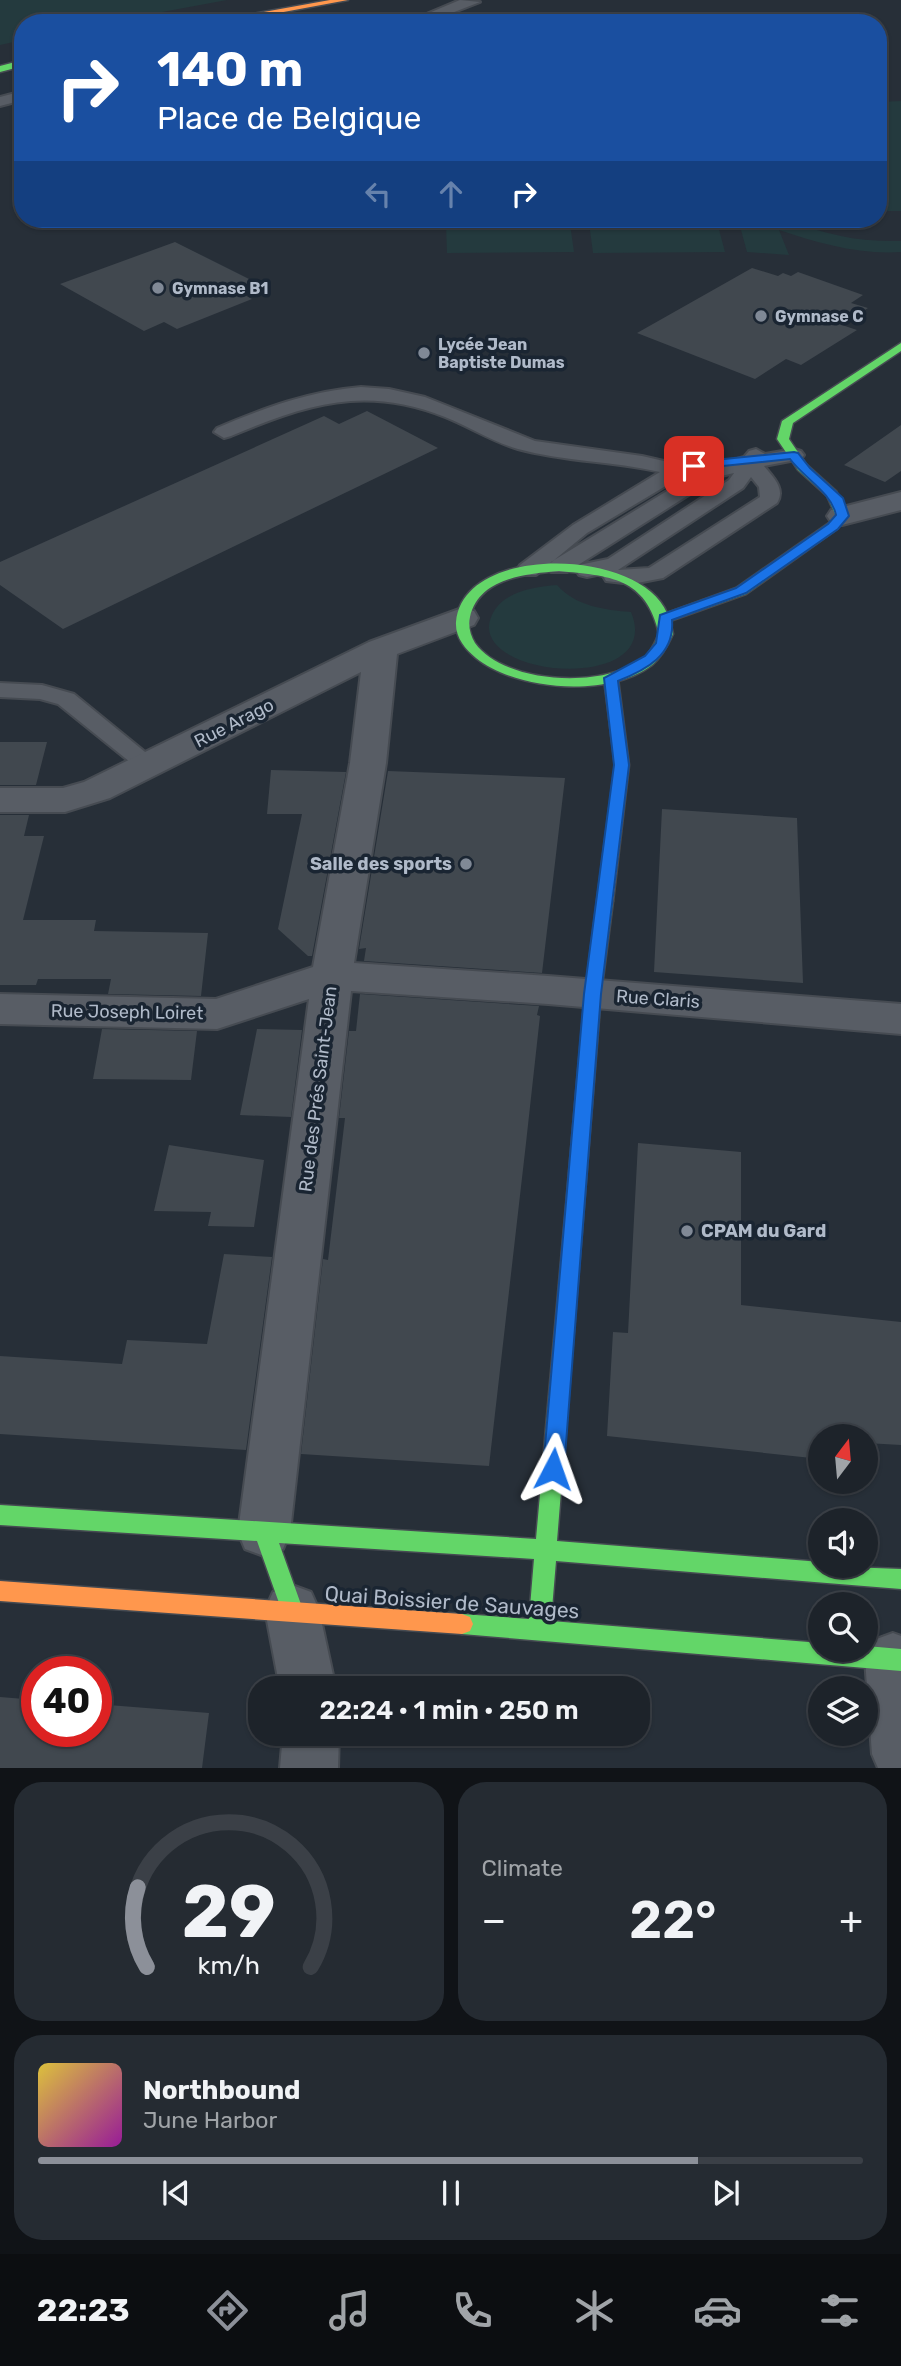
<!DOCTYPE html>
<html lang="en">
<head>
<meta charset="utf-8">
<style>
	:root { --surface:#1d232a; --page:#252b32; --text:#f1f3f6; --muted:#a0a4a8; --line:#3b4047; --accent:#8c9099 }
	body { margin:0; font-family:Rubik,sans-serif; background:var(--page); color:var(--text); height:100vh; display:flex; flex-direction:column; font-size:26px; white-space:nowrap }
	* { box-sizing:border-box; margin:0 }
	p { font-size:23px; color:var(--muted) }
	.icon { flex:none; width:38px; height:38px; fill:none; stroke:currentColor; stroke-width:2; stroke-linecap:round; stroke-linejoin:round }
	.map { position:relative; height:1768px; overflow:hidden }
	.panel { display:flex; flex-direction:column; gap:14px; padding:14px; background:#101317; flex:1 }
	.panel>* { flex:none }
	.banner { position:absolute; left:14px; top:14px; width:873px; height:214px; border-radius:28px; box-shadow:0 2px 5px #0004,0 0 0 2px var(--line); background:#1a4fa0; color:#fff; overflow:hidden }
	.needle { width:46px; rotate:16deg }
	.controls { position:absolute; left:808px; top:1424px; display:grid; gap:14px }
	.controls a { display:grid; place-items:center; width:70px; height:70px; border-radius:50%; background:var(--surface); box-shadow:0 2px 5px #0004,0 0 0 2px var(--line); font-size:35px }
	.speed { position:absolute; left:21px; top:1656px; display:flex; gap:14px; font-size:35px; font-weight:700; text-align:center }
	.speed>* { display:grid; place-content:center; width:91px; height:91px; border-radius:50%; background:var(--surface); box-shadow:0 2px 5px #0004,0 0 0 2px var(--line); line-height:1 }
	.speed .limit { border:10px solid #d22; background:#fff; color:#111 }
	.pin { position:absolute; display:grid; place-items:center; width:60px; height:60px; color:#fff; margin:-30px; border-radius:14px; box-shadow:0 4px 10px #0006 }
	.me { position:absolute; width:77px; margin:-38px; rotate:4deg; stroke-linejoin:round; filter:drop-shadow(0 0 5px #0008) }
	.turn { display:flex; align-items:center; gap:24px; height:147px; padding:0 28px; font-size:32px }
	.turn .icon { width:91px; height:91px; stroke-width:2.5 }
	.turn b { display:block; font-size:49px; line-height:60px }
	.lanes { display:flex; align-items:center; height:66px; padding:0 28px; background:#0003; justify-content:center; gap:35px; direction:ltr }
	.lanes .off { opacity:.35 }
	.big { font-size:52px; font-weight:600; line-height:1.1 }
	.panel .widget { flex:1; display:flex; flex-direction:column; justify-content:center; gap:10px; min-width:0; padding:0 24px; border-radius:28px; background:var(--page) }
	.panel .dial { align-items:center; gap:0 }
	.dial svg { height:182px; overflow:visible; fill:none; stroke:var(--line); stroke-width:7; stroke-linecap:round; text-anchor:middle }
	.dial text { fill:var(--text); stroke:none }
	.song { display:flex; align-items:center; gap:21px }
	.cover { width:84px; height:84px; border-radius:10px; background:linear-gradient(135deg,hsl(50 70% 55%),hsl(300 70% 35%)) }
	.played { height:7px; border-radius:4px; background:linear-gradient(90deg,var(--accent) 80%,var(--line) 80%) }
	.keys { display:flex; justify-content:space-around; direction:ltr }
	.heat { display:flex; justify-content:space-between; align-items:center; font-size:38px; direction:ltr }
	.panel .tiles { flex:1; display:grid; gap:14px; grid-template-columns:1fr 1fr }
	.widget:last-child { grid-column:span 2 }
	.trip { position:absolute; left:248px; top:1676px; width:402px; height:70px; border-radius:28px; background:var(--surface); box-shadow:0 2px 5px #0004,0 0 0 2px var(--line); font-weight:600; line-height:70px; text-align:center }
	.dock { display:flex; height:112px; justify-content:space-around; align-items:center; background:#0c0e11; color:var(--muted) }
	.dock .icon { width:49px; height:49px }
	.dock .selected { color:var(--accent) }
	.dock b { font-size:32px; color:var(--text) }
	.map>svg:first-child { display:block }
</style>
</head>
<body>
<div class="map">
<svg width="901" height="1768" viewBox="0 0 901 1768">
	<rect width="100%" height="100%" fill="#272f38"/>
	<!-- green -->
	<path fill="#243a3e" d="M0 0H227L103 23H23V40L0 45Z
		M901 101V211H879V102Z
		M738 219C752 219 775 215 788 220 827 235 858 242 901 241V252C859 255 818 243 779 230L789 255 747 252Z
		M717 222 725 252 593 253 589 223Z
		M446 224H570L574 252 447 253Z
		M557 585C575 606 605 610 631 612 666 696 462 678 492 615 503 591 534 587 557 585Z"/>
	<!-- building -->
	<path fill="#41484f" d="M175 242 259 284 239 292 252 299 177 329 164 322 144 331 60 284Z
		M752 268 778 276 783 273 791 276 798 272 863 295 851 303 868 308 842 325 857 330 801 365 786 359 755 379 637 333Z
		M367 411 438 448 63 629 0 585V562L324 416 339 424Z
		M901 425V471L885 482 844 465Z
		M0 742H47L36 785H0Z
		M271 770 346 772 312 956H308L278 929 302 814H267Z
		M388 771 565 778 542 973 364 961 366 948 359 949Z
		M662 809 797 818 803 983 654 972Z
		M0 815H29L24 836H44L23 920H96L94 931 208 933 201 996 108 994 111 979H38L36 985H0Z
		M360 994 539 1006 537 1015 540 1016 526 1143 489 1466 301 1454 323 1259 328 1260 345 1118H339L349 1031H356Z
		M102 1029 197 1031 191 1080 93 1079Z
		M257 1029 302 1030 291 1117 240 1115Z
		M638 1143 741 1152V1305L901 1322V1445L866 1443V1437H821V1459L607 1436 613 1332 628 1333Z
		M169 1145 264 1160 254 1227 208 1226 211 1212 154 1211Z
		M224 1254 272 1257 246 1450 0 1434V1356L122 1364 127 1340 207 1344Z
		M0 1697 37 1700V1731H96V1704L209 1713 202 1768H0Z"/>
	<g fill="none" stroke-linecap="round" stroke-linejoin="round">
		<defs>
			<path id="lane" d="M460 0 480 2 426 23H405Z
				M23 91V100L0 106V97Z
				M361 387 389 389 425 397 535 441 642 456 677 464H693L696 468 693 472 684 475 587 533 536 575H520L517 570 520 565 573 525 660 472C613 461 565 462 518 449 493 442 470 427 445 417 365 385 307 404 231 436L224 438 214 432 217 428C264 408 310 391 361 387Z
				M756 449 765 454 794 449 801 451 804 455 801 459 764 466C773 477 786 489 777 503L663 578 632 584 606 581 603 576 606 573 587 577 579 575 576 570 579 565 608 559 729 480 734 473 717 477 567 572H551L548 567 551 562 703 469 744 457 749 451ZM751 477 759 487 760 497 649 568 618 570 743 488Z
				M0 683 42 685 74 694 161 765 158 770 149 773 140 770 58 704 40 699 0 697Z"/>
			<path id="street" d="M901 492V510L842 525 831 522 827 516 831 510Z
				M462 608 474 611 478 618 474 625 397 654 386 763 354 963 548 976 901 1004V1034L548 1004 351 991 290 1532 283 1549 264 1556 245 1549 238 1532 309 999 217 1029 0 1024V994L216 999 313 967 350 763 361 672 110 798 65 812H0V788H63L84 782 369 642Z
				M292 1585 311 1592 319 1610 336 1689H280L265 1610 273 1592Z
				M893 1633 901 1636V1768H878L872 1754 865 1659 874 1640Z
				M283 1734H339L338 1768H280Z"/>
			<path id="fast" d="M23 60V66L0 72V66Z
				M901 343V351L793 423 789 439 806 464 836 491 848 516 837 529 746 594 670 621 673 634C668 645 662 657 652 665 609 698 517 691 476 658 465 649 455 637 456 622 463 543 640 548 667 613L736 588 829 523 836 516 827 496 798 470 777 439 782 421ZM559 571C610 576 646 577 659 634 655 642 652 651 645 657 608 689 505 685 475 643 470 635 468 625 470 617 479 578 525 574 559 571Z
				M605 896 613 901 601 994 557 1541 821 1562V1566L901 1569V1589L556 1561 551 1621 821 1643V1650H866V1646L901 1649V1671L462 1634 454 1631 451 1624 454 1617 462 1614 529 1619 534 1559 279 1543 303 1610 300 1617 292 1620 284 1617 257 1541 0 1525V1505L536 1539 585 994 597 901Z"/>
			<path id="slow" d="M330 0H348L224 23H204Z
				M611 675 618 679 629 765 613 901 605 906 597 901 615 765 604 679Z
				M0 1581 462 1614 470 1617 473 1624 470 1631 462 1634 0 1601Z"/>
		</defs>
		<!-- lane casing -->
		<use href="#lane" stroke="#464b52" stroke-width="4"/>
		<!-- street casing -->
		<use href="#street" stroke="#464b52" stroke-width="4"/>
		<!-- fast casing -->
		<use href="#fast" stroke="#464b52" stroke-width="3"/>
		<!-- slow casing -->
		<use href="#slow" stroke="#464b52" stroke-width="3"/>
		<!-- lane -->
		<use href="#lane" fill="#585d65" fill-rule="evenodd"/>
		<!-- street -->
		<use href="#street" fill="#585d65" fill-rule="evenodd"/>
		<!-- fast -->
		<use href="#fast" fill="#63d668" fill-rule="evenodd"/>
		<!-- slow -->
		<use href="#slow" fill="#ff974d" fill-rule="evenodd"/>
	</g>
	<!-- route -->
	<path fill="#1a73e8" stroke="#114b97" stroke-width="2" d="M794 452 798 453 810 468 843 498 849 516 838 529 746 593 672 620C675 655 646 670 618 681L629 765 601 994 564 1469 561 1475 553 1478 546 1475 543 1469 584 994 614 765 604 678 645 656 656 643 660 615 736 588 828 524 836 515C831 492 805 479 790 459L694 469 688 466 694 462Z"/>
	<!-- markers -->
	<g fill="#808996" stroke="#1a2532" stroke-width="2.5">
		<circle cx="158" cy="288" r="7"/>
		<circle cx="761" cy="316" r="7"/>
		<circle cx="424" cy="353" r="7"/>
		<circle cx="466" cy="864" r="7"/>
		<circle cx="687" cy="1231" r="7"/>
	</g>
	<g text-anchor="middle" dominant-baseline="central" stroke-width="7" stroke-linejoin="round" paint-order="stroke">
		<!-- far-poi labels -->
		<g font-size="16" font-weight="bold" fill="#b0bac9" stroke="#1a2532" text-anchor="start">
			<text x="172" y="288">Gymnase B1</text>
			<text x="775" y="316">Gymnase C</text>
			<text x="438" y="344">Lycée Jean<tspan x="438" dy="18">Baptiste Dumas</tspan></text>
		</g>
		<!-- street labels -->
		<g font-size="18" fill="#b0bac9" stroke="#1a2532">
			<text transform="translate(234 723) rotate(-27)">Rue Arago</text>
			<text transform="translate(658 999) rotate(4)">Rue Claris</text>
			<text transform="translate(127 1012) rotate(1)">Rue Joseph Loiret</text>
			<text transform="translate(318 1089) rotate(-83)">Rue des Prés Saint-Jean</text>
		</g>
		<!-- poi labels -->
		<g font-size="18" font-weight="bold" fill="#b0bac9" stroke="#1a2532" text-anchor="end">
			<text x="452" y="864">Salle des sports</text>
			<text x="701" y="1231" text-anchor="start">CPAM du Gard</text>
		</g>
		<!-- near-street labels -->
		<g font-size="21" fill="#b0bac9" stroke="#1a2532">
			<text transform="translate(452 1602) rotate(4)">Quai Boissier de Sauvages</text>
		</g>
	</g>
</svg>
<div class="controls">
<a><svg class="needle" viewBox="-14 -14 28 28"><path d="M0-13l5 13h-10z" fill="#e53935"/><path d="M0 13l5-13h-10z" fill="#a0a4a8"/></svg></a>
<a><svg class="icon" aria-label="sound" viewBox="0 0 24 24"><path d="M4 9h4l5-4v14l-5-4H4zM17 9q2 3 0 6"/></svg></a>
<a><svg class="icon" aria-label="search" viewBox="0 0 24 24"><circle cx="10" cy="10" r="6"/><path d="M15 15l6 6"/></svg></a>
<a><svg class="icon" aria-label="layers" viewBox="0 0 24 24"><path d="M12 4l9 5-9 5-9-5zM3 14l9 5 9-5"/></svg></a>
</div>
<div class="speed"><div class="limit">40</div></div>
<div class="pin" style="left:694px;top:466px;background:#d93025"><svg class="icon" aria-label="arrive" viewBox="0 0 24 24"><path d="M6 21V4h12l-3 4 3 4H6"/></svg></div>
<svg class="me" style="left:553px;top:1469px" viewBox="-20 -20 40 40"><path d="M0-17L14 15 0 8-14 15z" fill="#1a73e8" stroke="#fff" stroke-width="4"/></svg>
<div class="trip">22:24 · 1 min · 250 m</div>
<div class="banner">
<div class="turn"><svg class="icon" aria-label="right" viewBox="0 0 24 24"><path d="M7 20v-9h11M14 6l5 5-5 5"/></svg><div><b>140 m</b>Place de Belgique</div></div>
<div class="lanes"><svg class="icon off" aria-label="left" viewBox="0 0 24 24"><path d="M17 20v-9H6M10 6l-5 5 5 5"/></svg><svg class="icon off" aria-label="ahead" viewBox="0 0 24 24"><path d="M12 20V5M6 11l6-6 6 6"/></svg><svg class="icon" aria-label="right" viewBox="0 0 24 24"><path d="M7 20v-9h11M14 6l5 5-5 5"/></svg></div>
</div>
</div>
<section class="panel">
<div class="tiles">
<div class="widget dial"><svg viewBox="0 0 100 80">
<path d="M14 69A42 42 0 1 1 86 69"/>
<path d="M14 69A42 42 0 0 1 10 34" stroke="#8c9099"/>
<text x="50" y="56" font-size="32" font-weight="700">29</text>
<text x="50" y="72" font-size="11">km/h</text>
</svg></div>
<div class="widget"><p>Climate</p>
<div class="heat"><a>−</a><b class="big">22°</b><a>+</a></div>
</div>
<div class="widget">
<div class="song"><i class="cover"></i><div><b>Northbound</b><p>June Harbor</p></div></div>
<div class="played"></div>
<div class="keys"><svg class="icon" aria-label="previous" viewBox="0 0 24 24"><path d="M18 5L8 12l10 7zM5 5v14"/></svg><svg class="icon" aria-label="pause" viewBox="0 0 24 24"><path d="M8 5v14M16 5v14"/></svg><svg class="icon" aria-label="next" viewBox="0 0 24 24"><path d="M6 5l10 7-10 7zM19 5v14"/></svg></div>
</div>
</div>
</section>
<nav class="dock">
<b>22:23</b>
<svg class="icon selected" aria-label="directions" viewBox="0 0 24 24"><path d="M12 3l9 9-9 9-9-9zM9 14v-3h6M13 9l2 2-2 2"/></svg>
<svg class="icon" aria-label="music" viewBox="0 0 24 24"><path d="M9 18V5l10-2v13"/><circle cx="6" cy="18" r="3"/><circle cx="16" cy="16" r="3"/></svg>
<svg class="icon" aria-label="phone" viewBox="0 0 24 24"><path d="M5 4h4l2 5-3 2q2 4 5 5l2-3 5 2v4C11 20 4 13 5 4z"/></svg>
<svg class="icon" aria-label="climate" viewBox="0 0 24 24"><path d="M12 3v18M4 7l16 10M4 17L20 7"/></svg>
<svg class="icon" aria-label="car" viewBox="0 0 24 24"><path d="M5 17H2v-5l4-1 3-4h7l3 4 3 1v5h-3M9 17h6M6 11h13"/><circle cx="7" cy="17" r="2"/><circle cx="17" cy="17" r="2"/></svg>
<svg class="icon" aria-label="filters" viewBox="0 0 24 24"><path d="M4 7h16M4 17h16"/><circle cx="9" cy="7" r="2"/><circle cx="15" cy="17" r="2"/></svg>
</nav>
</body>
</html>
